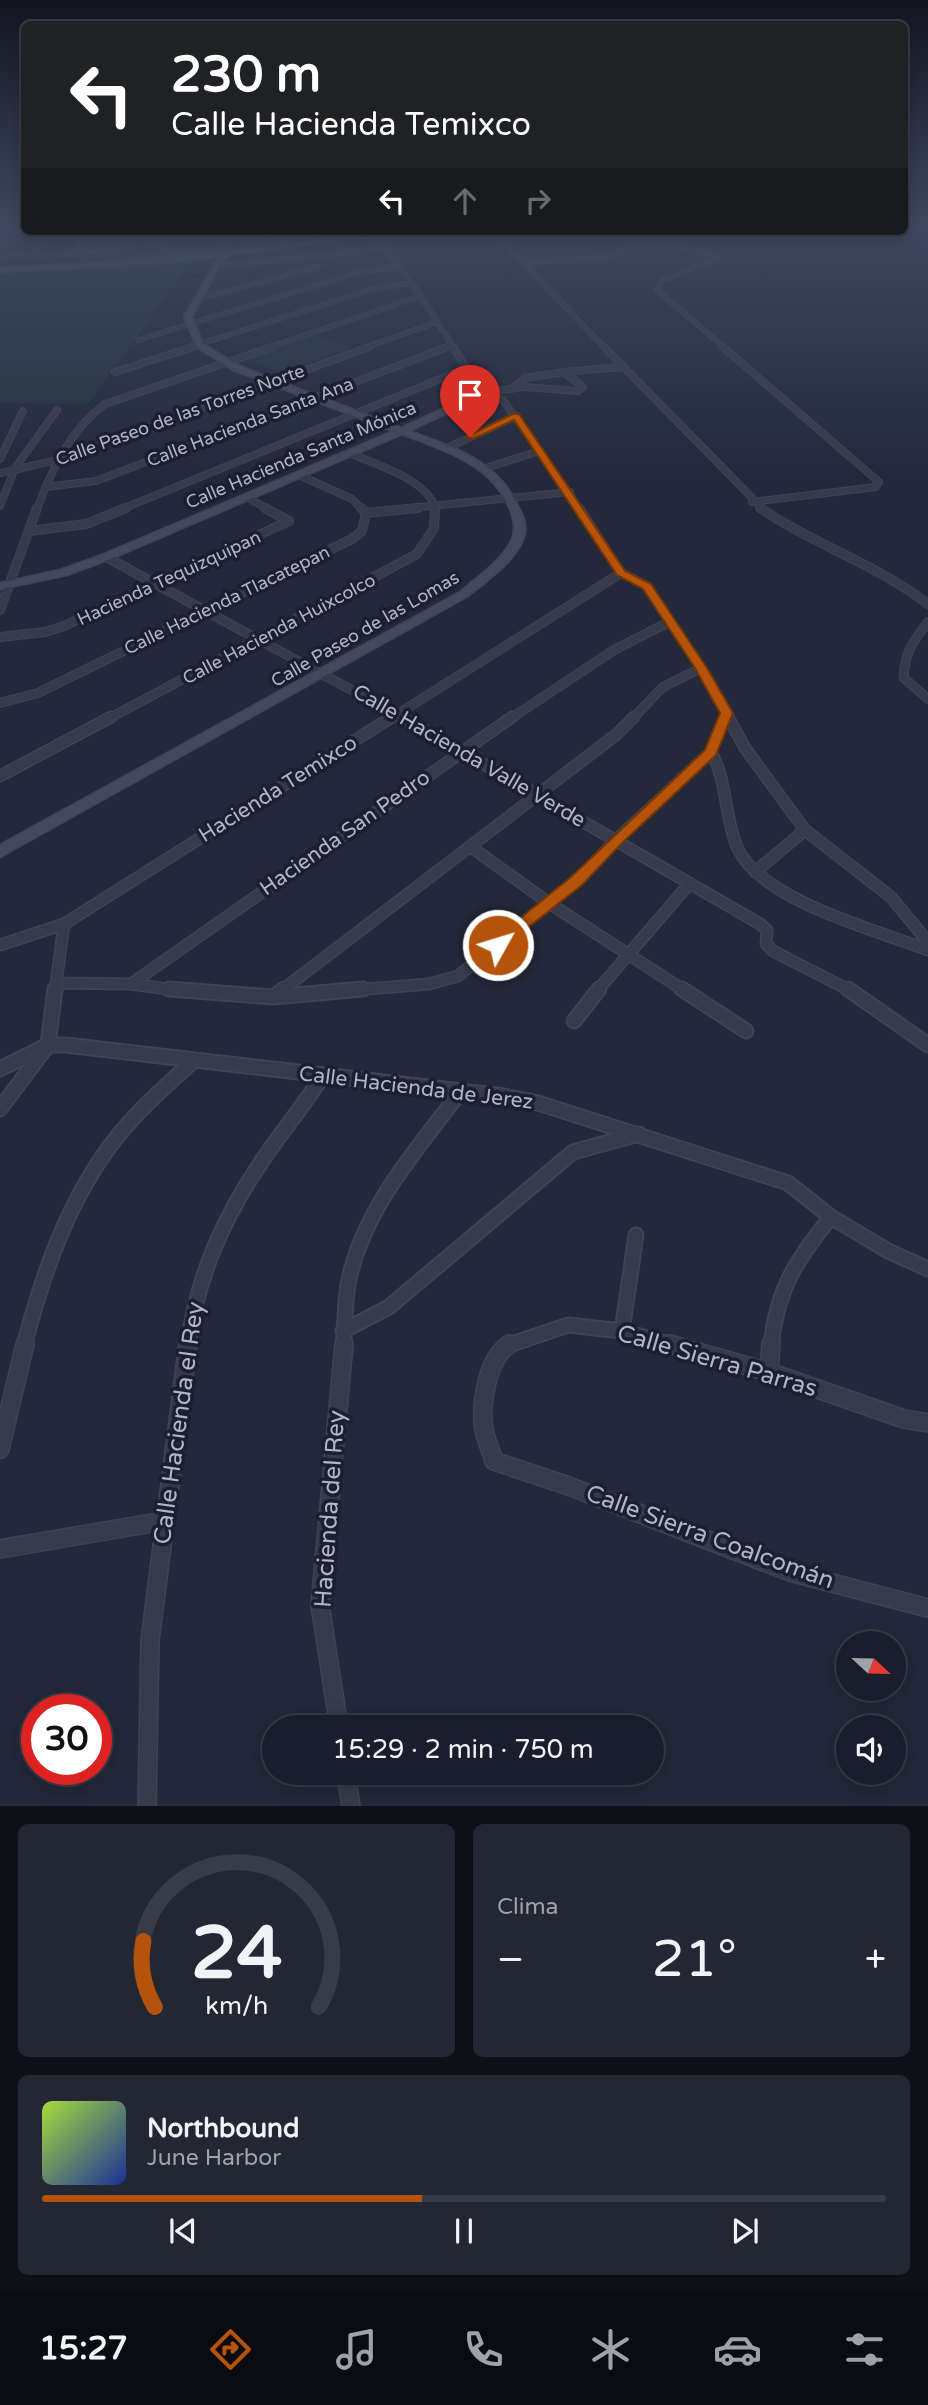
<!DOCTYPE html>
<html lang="es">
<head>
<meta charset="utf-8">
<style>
	:root { --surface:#1a1e2c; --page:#232734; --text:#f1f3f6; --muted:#9fa2a9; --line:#383c48; --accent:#b45309 }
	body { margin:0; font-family:"Varela Round",sans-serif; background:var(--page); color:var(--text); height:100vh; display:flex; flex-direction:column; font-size:26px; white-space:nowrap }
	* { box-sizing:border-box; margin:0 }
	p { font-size:23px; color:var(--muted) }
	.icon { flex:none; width:38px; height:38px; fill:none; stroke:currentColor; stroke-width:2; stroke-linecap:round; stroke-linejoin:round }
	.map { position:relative; height:1806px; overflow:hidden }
	.panel { display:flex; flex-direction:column; gap:18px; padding:18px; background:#0e1018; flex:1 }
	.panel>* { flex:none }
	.hud { position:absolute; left:21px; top:21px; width:887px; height:214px; border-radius:10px; box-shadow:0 4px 18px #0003,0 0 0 2px var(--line); background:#202124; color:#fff; overflow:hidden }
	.needle { width:46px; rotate:112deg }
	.tools { position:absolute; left:836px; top:1631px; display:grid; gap:14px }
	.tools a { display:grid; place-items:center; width:70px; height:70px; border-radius:50%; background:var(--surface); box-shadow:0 4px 18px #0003,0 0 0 2px var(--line); font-size:35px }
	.speed { position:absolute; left:21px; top:1694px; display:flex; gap:14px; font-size:35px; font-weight:700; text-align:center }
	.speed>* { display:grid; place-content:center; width:91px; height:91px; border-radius:50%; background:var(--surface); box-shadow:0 4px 18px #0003,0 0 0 2px var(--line); line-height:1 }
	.speed .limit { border:10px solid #d22; background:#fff; color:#111 }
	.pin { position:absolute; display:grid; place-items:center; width:60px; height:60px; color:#fff; margin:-72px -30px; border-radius:50% 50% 50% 0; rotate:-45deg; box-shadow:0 0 7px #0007 }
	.pin .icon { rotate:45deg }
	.me { position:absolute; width:77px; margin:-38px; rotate:51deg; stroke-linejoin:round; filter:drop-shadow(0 0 5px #0008) }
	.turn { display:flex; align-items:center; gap:24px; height:147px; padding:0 35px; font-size:32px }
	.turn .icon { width:91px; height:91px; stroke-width:2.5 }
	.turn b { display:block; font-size:49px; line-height:60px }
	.lanes { display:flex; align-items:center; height:66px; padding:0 35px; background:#0003; justify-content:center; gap:35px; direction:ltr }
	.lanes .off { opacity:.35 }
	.big { font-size:52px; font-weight:600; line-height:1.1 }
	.panel .tile { flex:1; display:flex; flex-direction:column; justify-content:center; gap:10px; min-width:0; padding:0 24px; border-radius:10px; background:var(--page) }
	.panel .dial { align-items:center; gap:0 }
	.dial svg { height:182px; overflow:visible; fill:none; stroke:var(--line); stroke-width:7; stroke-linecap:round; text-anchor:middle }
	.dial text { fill:var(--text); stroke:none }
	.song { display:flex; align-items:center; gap:21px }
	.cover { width:84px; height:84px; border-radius:10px; background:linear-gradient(135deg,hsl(80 70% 55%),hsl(230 70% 35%)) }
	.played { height:7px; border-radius:4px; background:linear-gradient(90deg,var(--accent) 45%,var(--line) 45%) }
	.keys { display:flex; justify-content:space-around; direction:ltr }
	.heat { display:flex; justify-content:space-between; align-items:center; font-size:38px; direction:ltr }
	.panel .tiles { flex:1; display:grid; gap:18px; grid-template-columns:1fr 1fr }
	.tile:last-child { grid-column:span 2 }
	.trip { position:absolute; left:262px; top:1715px; width:402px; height:70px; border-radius:35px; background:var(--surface); box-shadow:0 4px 18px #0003,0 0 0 2px var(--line); font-weight:600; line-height:70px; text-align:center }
	.dock { display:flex; height:112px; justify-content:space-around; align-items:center; background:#0a0c12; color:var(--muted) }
	.dock .icon { width:49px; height:49px }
	.dock .current { color:var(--accent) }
	.dock b { font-size:32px; color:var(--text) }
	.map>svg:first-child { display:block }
</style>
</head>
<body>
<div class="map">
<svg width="928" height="1807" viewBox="0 0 928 1807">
	<rect width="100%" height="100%" fill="#23283a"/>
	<!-- green -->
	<path fill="#25333b" d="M186 258 191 262 88 404 0 403V269Z
		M314 335 351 348 282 373 245 359Z"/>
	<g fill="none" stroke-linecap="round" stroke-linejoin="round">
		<!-- stream -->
		<path stroke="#171d37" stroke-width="2" d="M180 277 205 275"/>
		<defs>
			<path id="street-far5" d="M84 231 79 252 86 266
				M493 231 605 348
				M241 235 282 231
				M375 235 412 283 454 348
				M320 236 340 234
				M80 243H130L140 237 172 254
				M248 244 290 239
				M0 245 24 226
				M36 255 46 235 39 231
				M718 255 719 258 661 281 657 290 725 348
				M0 257 132 250
				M135 257 225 249 237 252
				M524 263 607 257 634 244 648 242 718 255
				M215 267 386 248
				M195 300 319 266
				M138 340 356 273 400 266
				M188 348 372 289 412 283
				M267 348 420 296
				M364 348 437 322
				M443 348 452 345"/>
			<path id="street-far4" d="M453 347 473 378 474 390 503 400 580 509
				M604 347 763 509
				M723 347 879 482 876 487 752 502
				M115 372 193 347
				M514 387 525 378 564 372
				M488 392 525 387 578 391 583 387 564 372 622 367
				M447 448 516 416
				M349 453C375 464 427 479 436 509
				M0 459 23 411
				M486 468 539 451
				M0 473 57 460 369 347
				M299 475 352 499 362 509
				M45 487 96 481 447 347
				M248 498 268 509
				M0 506 15 468 57 410
				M37 509C52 469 70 430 105 404L272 347
				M122 509 467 368
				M401 509 570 492"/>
			<path id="street-far3" d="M579 508 621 573 647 586 701 668 729 719
				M760 508C814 545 876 564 928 604
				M366 513 418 508
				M29 531 86 524 126 508
				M106 557 405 719
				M0 610 37 508
				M928 622C914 640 903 655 904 678L928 699
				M0 637 45 632 64 626 289 521 265 508
				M0 703 38 693 352 539 362 531 366 513 361 508
				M108 719 417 554 434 528 435 508
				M390 719 621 573
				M510 719 614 650 671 621
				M632 719 663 687 701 668
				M725 719 727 713"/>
			<path id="street-far2" d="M402 717 760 924 767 930 766 944 773 951 851 991
				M728 717 745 748 805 830 891 897 928 942
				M711 752C728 782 724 818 738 849 763 901 876 930 928 950
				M0 776 111 717
				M471 847 549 903 685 991
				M755 872 805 830
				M0 945 64 924 392 717
				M57 983 131 984 182 991
				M131 984 512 717
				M55 991 64 924
				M281 991 617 734 634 717
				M342 991 429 984 458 976 577 881 617 839 711 752 725 717
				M597 991 690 883"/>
			<path id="street-far1" d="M169 989 273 997 363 989
				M682 989 746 1031
				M848 989 928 1045
				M275 996 284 989
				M574 1021 599 989
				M0 1069 48 1045H66L504 1096 538 1103 788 1183 831 1217 888 1251 928 1269
				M0 1109 48 1045 55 989
				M343 1331 389 1307 573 1152 639 1134
				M622 1331 636 1235
				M24 1346C43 1273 69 1197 117 1137 139 1109 166 1086 192 1062
				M188 1346C197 1276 224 1216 264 1158 283 1130 305 1104 323 1075
				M343 1346C346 1322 344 1294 351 1271 369 1202 419 1147 460 1092
				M506 1346 568 1325 622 1331 675 1346
				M771 1346C777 1289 796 1260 831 1217"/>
			<path id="street" d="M510 1344C487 1357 480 1406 484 1430 486 1440 491 1451 494 1461L566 1485 790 1572 928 1608
				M669 1344 769 1372 904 1419 928 1423
				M769 1372 771 1344
				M0 1449 25 1344
				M0 1549 164 1521
				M339 1727 320 1605 344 1344
				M346 1773 351 1807
				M147 1807 150 1640 188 1344"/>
			<path id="secondary" d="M394 231H412L228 255 220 264 192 317 203 344 239 366 401 428 448 406 471 388H477V392L454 410 409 431C455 448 498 460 519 508 523 515 526 525 525 533 519 560 487 580 468 596L0 857V845L460 592C477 577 499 563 510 543 517 531 514 519 509 507 490 463 443 450 402 434L110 559 67 575 0 589V583L60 570 102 555 394 431 233 370 197 347 184 317 220 256 162 263 0 272V268L162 259Z"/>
		</defs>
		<!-- street-far5 casing -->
		<use href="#street-far5" stroke="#404353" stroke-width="6"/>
		<!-- street-far4 casing -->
		<use href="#street-far4" stroke="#404353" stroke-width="8"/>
		<!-- street-far3 casing -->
		<use href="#street-far3" stroke="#404353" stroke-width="10"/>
		<!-- street-far2 casing -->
		<use href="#street-far2" stroke="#404353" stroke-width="13"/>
		<!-- street-far1 casing -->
		<use href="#street-far1" stroke="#404353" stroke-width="17"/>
		<!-- street casing -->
		<use href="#street" stroke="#404353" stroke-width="20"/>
		<!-- secondary casing -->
		<use href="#secondary" stroke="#404353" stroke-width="3"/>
		<!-- street-far5 -->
		<use href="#street-far5" stroke="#373a4a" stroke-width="4.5"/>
		<!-- street-far4 -->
		<use href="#street-far4" stroke="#373a4a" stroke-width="6"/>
		<!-- street-far3 -->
		<use href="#street-far3" stroke="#373a4a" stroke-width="8"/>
		<!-- street-far2 -->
		<use href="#street-far2" stroke="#373a4a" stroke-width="10"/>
		<!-- street-far1 -->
		<use href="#street-far1" stroke="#373a4a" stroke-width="13"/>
		<!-- street -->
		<use href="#street" stroke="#373a4a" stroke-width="17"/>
		<!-- secondary -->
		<use href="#secondary" fill="#45485d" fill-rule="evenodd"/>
	</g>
	<!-- sky -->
	<linearGradient id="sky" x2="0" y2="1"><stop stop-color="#131620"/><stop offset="0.47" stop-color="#3f4860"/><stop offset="1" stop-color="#3f4860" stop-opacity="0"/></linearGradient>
	<rect width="928" height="477" fill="url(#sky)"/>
	<!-- route -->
	<path fill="#b45309" stroke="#753606" stroke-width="2" d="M513 414H519L625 571 651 584 707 668 733 713 716 755 622 843 582 885 498 951 492 949V941L571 877 705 750 720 713 695 668 643 589 617 575 514 420 473 439 465 437Z"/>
	<g text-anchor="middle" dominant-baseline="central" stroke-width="7" stroke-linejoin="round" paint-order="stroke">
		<!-- far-street labels -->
		<g font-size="18" fill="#b2b5c6" stroke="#1c1f2f">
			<text transform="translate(180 415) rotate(-20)">Calle Paseo de las Torres Norte</text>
			<text transform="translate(250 422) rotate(-21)">Calle Hacienda Santa Ana</text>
			<text transform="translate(301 455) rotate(-23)">Calle Hacienda Santa Mónica</text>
			<text transform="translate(169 578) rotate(-25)">Hacienda Tequizquipan</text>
			<text transform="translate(227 600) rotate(-26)">Calle Hacienda Tlacatepan</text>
			<text transform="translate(279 629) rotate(-28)">Calle Hacienda Huixcolco</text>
			<text transform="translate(365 629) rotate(-30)">Calle Paseo de las Lomas</text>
		</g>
		<!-- street labels -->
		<g font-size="21" fill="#b2b5c6" stroke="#1c1f2f">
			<text transform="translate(469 756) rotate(30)">Calle Hacienda Valle Verde</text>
			<text transform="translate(278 789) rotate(-32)">Hacienda Temixco</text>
			<text transform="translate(345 833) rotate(-35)">Hacienda San Pedro</text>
			<text transform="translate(416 1088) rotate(7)">Calle Hacienda de Jerez</text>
		</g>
		<!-- near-street labels -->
		<g font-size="24" fill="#b2b5c6" stroke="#1c1f2f">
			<text transform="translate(717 1361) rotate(16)">Calle Sierra Parras</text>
			<text transform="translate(179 1423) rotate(-82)">Calle Hacienda el Rey</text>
			<text transform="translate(330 1509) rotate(-86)">Hacienda del Rey</text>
			<text transform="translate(710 1537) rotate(20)">Calle Sierra Coalcomán</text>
		</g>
	</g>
</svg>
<div class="tools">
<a><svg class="needle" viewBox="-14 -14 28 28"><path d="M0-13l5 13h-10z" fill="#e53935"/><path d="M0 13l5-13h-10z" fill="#9fa2a9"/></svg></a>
<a><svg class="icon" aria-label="sound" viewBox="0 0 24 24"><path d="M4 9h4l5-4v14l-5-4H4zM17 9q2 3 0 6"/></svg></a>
</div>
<div class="speed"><div class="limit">30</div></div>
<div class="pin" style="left:470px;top:437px;background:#d93025"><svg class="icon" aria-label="arrive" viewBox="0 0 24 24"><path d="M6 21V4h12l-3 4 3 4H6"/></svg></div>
<svg class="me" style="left:498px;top:945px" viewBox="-20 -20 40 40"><circle r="17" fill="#b45309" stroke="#fff" stroke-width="3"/><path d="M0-11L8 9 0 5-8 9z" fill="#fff"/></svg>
<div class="trip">15:29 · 2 min · 750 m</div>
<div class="hud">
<div class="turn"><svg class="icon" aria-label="left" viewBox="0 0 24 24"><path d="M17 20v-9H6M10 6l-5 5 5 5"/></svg><div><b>230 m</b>Calle Hacienda Temixco</div></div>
<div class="lanes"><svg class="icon" aria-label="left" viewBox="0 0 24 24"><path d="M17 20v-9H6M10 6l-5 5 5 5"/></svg><svg class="icon off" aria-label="ahead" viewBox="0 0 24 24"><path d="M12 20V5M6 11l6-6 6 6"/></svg><svg class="icon off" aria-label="right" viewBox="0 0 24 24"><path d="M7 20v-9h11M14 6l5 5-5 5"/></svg></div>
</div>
</div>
<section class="panel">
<div class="tiles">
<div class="tile dial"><svg viewBox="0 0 100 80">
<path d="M14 69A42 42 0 1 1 86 69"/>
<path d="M14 69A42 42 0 0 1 9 40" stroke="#b45309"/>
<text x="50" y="56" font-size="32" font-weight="700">24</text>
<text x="50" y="72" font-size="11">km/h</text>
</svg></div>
<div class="tile"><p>Clima</p>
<div class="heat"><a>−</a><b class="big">21°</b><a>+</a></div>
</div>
<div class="tile">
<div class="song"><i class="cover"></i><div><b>Northbound</b><p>June Harbor</p></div></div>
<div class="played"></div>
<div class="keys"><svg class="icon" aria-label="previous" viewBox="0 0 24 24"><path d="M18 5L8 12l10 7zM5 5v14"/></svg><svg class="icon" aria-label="pause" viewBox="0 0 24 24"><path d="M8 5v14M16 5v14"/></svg><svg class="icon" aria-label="next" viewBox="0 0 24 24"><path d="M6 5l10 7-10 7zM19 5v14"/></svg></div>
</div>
</div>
</section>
<nav class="dock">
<b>15:27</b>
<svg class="icon current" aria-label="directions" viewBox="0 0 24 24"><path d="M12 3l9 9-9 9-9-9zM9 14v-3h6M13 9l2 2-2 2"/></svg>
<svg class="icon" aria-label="music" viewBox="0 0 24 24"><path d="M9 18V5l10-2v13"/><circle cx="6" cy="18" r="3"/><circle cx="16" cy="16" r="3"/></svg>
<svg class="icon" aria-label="phone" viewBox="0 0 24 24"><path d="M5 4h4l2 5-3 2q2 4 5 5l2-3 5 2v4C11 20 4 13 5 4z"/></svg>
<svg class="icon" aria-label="climate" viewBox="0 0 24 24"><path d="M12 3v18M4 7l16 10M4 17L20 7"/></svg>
<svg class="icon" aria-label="car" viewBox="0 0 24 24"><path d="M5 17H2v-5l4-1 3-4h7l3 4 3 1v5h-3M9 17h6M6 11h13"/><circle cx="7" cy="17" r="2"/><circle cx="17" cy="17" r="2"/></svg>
<svg class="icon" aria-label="filters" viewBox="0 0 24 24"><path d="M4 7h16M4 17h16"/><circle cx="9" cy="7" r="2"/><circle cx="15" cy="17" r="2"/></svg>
</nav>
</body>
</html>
